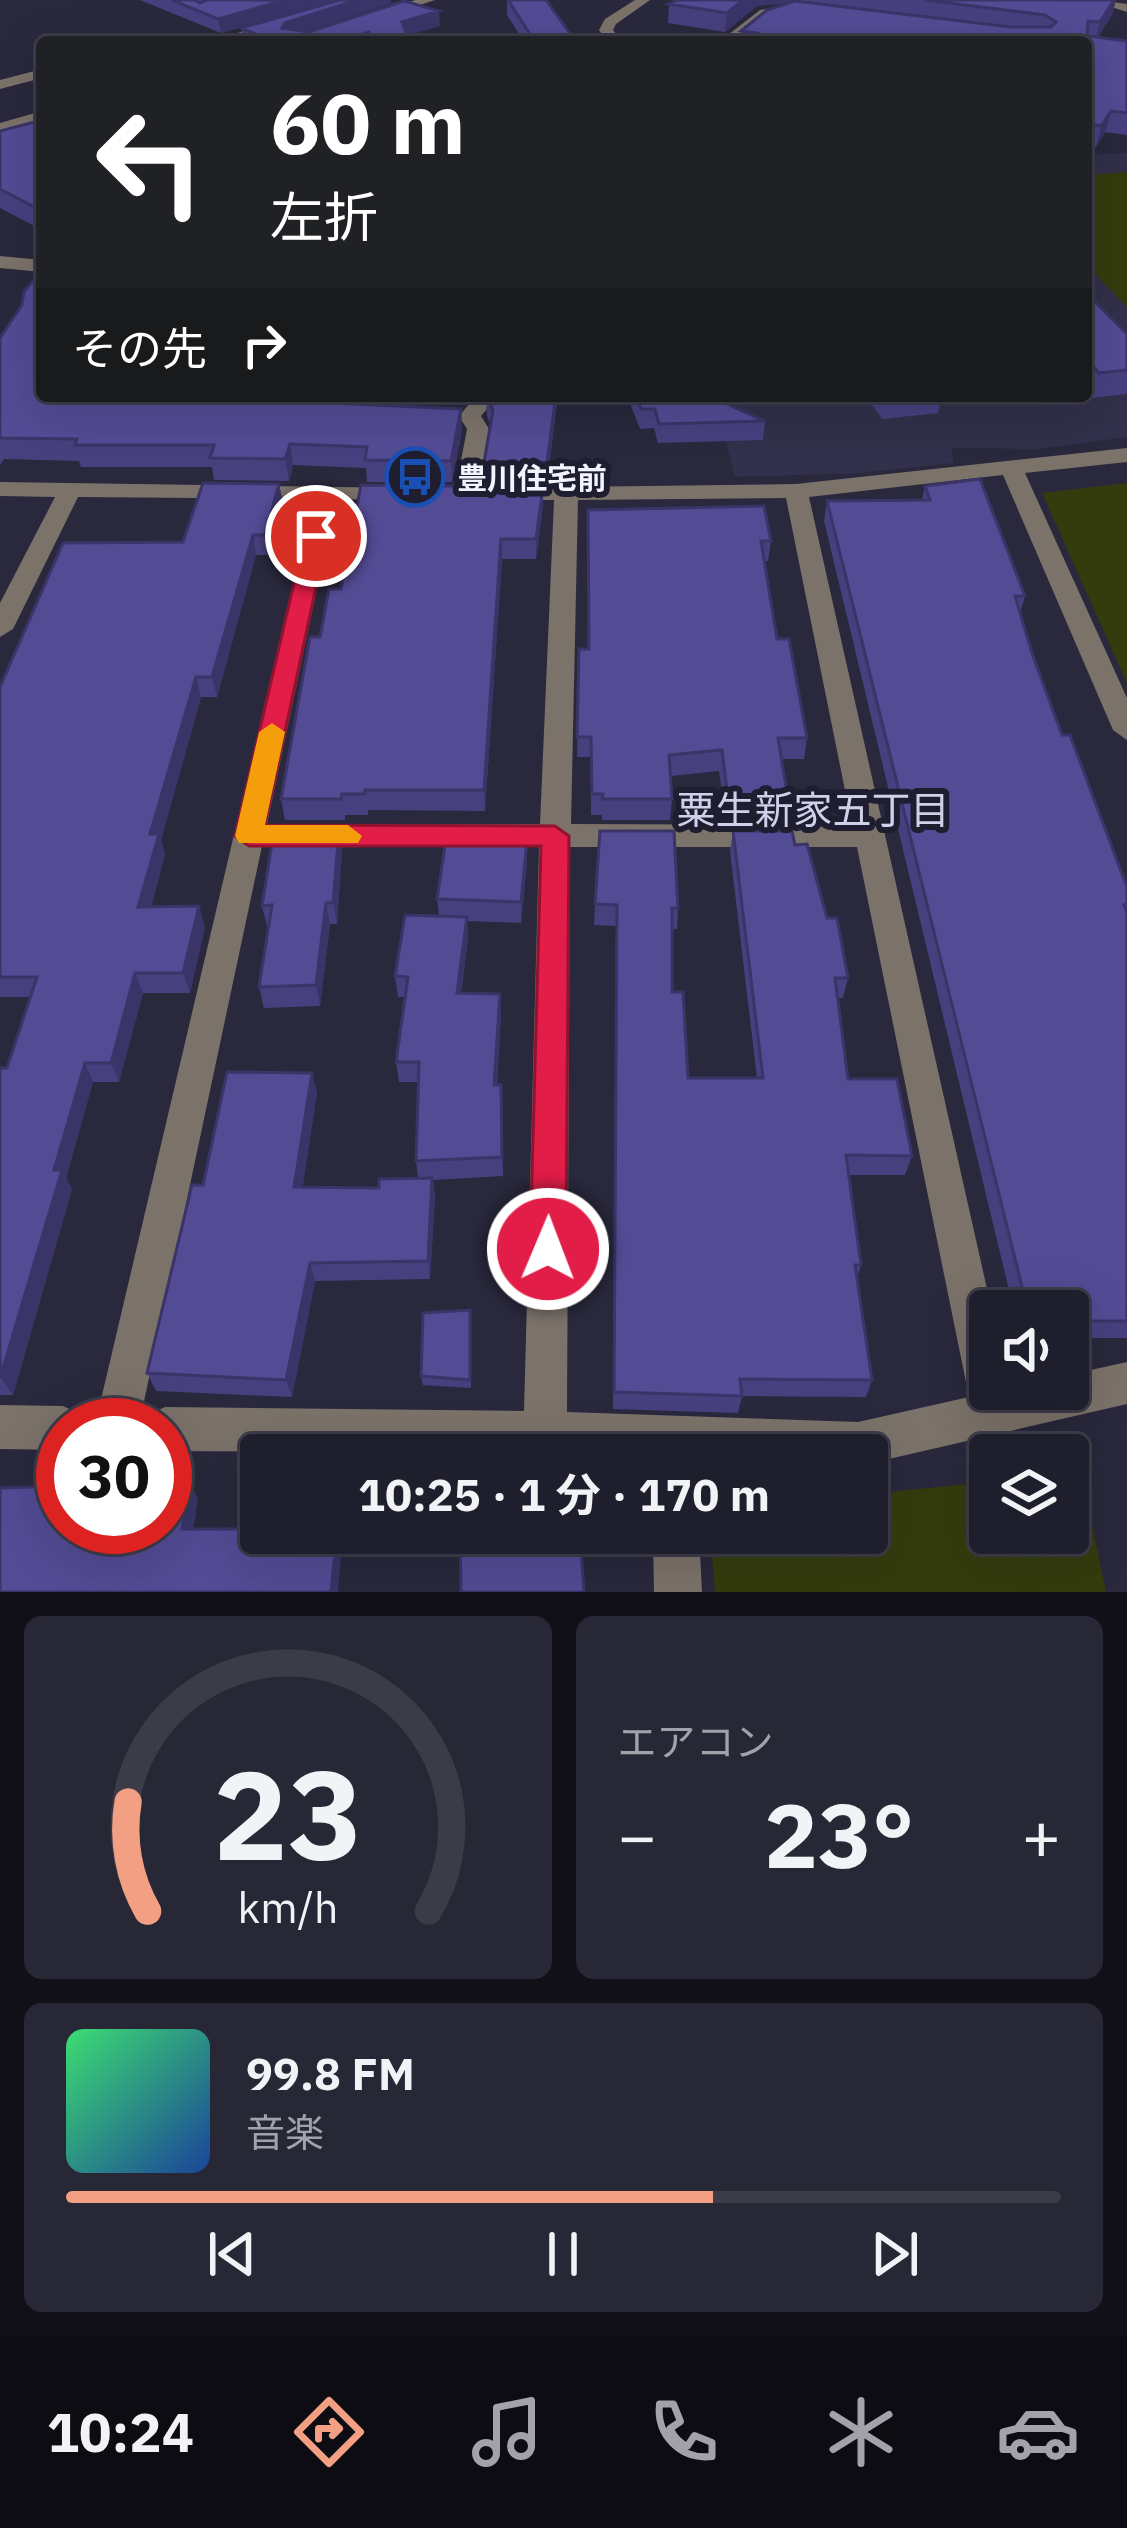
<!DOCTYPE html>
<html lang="ja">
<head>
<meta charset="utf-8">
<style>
	:root { --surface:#1f1e2d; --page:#272735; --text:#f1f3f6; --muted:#a1a2aa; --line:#3c3c49; --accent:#f39f83 }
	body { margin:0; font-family:"IBM Plex Sans","Noto Sans JP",sans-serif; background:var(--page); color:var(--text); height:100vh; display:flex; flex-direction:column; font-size:45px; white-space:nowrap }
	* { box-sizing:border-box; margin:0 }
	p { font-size:39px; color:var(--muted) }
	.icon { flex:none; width:66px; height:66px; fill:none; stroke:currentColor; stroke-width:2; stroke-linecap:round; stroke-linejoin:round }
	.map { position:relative; height:1592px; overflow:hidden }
	.side { display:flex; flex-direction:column; gap:24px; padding:24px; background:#111019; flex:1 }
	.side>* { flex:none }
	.top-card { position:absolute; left:36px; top:36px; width:1056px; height:366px; border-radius:12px; box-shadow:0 12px 48px #0002,0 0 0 3px var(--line); background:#202124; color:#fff; overflow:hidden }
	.buttons { position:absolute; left:969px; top:1290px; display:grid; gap:24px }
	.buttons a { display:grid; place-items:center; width:120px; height:120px; border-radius:12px; background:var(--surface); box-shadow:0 12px 48px #0002,0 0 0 3px var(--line); font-size:60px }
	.speed { position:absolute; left:36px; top:1398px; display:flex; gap:24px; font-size:60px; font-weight:700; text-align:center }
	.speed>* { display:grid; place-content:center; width:156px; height:156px; border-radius:50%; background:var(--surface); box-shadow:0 12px 48px #0002,0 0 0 3px var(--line); line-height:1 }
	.speed .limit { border:18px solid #d22; background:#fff; color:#111 }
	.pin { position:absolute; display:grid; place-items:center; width:102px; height:102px; color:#fff; margin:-51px; border:6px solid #fff; border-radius:50%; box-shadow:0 3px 12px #0007 }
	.me { position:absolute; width:132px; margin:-66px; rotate:1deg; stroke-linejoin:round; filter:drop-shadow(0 0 9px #0008) }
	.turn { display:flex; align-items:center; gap:42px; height:252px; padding:0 36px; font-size:54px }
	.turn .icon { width:156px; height:156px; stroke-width:2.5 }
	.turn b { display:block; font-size:84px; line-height:102px }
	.then { display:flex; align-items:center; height:114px; padding:0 36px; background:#0003; gap:24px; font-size:45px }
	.big { font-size:90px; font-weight:700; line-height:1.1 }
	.side .card { flex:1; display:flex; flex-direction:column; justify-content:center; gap:18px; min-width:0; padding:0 42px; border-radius:18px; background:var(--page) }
	.side .dial { align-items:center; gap:0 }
	.dial svg { height:312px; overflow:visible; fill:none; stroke:var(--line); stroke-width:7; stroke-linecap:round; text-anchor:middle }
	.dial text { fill:var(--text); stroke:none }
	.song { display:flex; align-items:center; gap:36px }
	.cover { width:144px; height:144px; border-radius:18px; background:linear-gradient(135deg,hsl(140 70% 55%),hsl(220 70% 35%)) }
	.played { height:12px; border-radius:6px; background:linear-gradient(90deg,var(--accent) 65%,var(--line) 65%) }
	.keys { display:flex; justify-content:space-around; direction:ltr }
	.heat { display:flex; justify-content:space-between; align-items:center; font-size:66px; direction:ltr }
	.side .tiles { flex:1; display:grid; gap:24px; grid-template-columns:1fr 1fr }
	.card:last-child { grid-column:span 2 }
	.trip { position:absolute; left:240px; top:1434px; width:648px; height:120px; border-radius:12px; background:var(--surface); box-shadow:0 12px 48px #0002,0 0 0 3px var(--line); font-weight:700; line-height:120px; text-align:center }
	.tab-bar { display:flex; height:192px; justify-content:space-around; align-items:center; background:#0c0c12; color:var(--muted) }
	.tab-bar .icon { width:84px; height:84px }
	.tab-bar .current { color:var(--accent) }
	.tab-bar b { font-size:54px; color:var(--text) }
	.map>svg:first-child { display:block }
</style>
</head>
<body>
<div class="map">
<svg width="1127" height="1592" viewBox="0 0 1127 1592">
	<rect width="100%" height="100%" fill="#29283c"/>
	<!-- built -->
	<path fill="#32304a" d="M1127 153V437L1039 449 951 448 954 463 861 473 735 477 714 396H1086V155Z"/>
	<!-- green -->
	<path fill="#343c0e" d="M1127 172V307L1086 265V175Z
		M1127 483V683L1042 493Z
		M1078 1459 1106 1592H715L710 1533H867V1494L990 1482V1533H1068V1461Z"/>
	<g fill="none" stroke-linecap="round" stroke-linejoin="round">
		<!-- minor -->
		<path fill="#7b726a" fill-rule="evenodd" d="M415 0H435L377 19 370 15Z
			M635 0H650L616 24 613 30 622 42H608L599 30 605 19Z
			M1098 0 1127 4V12L1099 3Z
			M772 8 777 15 735 42H719L760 10Z
			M278 21 283 28 230 42H207Z
			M42 69V78L0 89V80Z
			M42 111V121L0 133V123Z
			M0 256 42 260V272L0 268Z
			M476 396H498L481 416 489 429 479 492 467 499 455 492 467 429 459 416Z
			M1127 448V462L1025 473 1127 698V740L1113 730 1003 475 809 497 992 1311 990 1389H1068V1375L1127 1362V1404L867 1464V1455L165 1451V1425H145L150 1414 165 1407 524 1411 539 847 262 846 139 1425H95L313 499 78 497 13 629 0 637V603L55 497 0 496V482L404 488 408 493 396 500 336 499 267 824H540L554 500H504L492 493 496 488 796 484ZM786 498 852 825 571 824 578 500ZM570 847H857L969 1397 858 1422 567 1412Z
			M0 1405 63 1406 78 1413 84 1425H63V1450L0 1449Z
			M653 1533H699L702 1592H654Z"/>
	</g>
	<!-- wall -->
	<path fill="#47407f" d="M140 0H337L221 33Z
		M507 0H546L576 42H524L507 15Z
		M678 0H1116L1112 15 1098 37 1127 41V135L1105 132 1096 147 1086 145V42H740L741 31 787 3 757 6 725 32 668 23 669 4Z
		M391 3 306 31 440 26 408 35 410 42H243L241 28Z
		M42 120V230L0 208V131Z
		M1086 293 1127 334V394L1092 398 1086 391Z
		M0 338 42 396 317 399 330 403 461 409 462 430 452 482H367L366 468 293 465 289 481 214 480 212 467H81L79 461 4 459 0 465Z
		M403 396H471L462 404 404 403Z
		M558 396 547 482H485L484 463 490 424 487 416 486 397Z
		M627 396H709L765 421 763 440 658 443 654 428 640 429Z
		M866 396H942L938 413 882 419Z
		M279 484 283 503 268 555H256L217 697H201L161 840 165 854 151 907 205 927 190 993H143L119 1082H93L66 1178 72 1189 13 1395H0V1068H7L31 997H0V687Z
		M925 486 1025 596 1020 613 1033 656 1062 735 1127 887V1338H1068V1311H1014L824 521 827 501H922Z
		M543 487V506L536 559H502L485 811 368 810V815H345V820H285L281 799 320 637 341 589Z
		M588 510 771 541 768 561H765L777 639 807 738 804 759H781L788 799 784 820H726L719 771 671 776 672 799 670 820H602V815H591V757H577L579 649H589Z
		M733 831 795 845 827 918 848 978 843 998H837L848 1079 912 1156 905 1175H849L861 1265 857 1279 872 1380 866 1397 742 1396 738 1413 613 1409 616 926 594 925 595 904 678 908 677 929H672V992L688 1078H757L730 851Z
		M527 841V862L521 923 467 921 468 938 461 993 500 994 501 1014 497 1085 502 1105 503 1176 433 1180 435 1197 430 1279 315 1281 292 1397 156 1391 147 1373 203 1185 312 1073 317 1093 302 1187 379 1188 418 1178 416 1161 418 1082H399L396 1062 405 997H398L395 976 439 916 437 899Z
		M342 851 337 924H330L320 1006 264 1008 259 987 269 926H267L262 906Z
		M471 1320V1388L423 1385 421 1376Z"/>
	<!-- shaded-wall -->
	<path fill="#3a3468" d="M285 0H337L221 33 218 19Z
		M357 0H391V3L287 38 282 28 285 23Z
		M743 0H794V3L757 6 725 32 727 13Z
		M1114 0H1116L1112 15 1095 41 1100 22Z
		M439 11 440 26 404 36 402 22Z
		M369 32 370 42H334Z
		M1111 111 1105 132 1096 147 1101 126Z
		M556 396H558L547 482V462Z
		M461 409 462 430 452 482 451 461Z
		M290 444 293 465 289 481 285 459Z
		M279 484 283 503 268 555 265 535Z
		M543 487V506L536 559V539Z
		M253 535 256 555 217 697 212 677Z
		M501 539 502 559 485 811 484 790Z
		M196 677 201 697 161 840 165 854 145 927 138 907 150 834Z
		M339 830 342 851 337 924 333 903Z
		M527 841V862L521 923V902Z
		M326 903 330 924 320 1006 316 985Z
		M199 906 205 927 190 993 183 973Z
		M467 917 468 938 459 1014 457 993Z
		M135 973 143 993 119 1082 111 1063Z
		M500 994 501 1014 495 1105 494 1085Z
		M85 1063 93 1082 66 1178 72 1189 13 1395 1 1378 54 1170Z
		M312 1073 317 1093 300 1206 294 1187Z
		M432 1178 435 1197 430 1279 428 1261Z
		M310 1263 315 1281 292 1397 286 1380Z
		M190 1483 198 1499 191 1544 182 1529Z
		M337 1533H339L342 1543 338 1592H331Z"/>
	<!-- building -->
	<path fill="#534b94" stroke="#3a3468" stroke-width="3" d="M172 0H195L200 3 207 0H285L218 19Z
		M340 0H357L285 23 282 28 309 32 404 1 439 11 402 22 410 42H372L369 32 334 42H275L241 28Z
		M508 0H546L576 42H535Z
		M678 0H743L727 13 669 4Z
		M925 0H1114L1100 22 1088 21 1087 36 1127 41V113L1111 111 1101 126 1086 123V42H744L757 33 741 31 767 10 795 1 1010 27H1051L1056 22 1045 15Z
		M42 120V211L0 189V131Z
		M37 277H42V396H315L314 399 330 403 461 409 451 461 365 460 367 447 290 444 285 459 210 458 214 445H75L77 439 0 438V338L22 305 24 291Z
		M1086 293 1127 334V370L1099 373 1086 358Z
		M486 396H556L547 462 484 463 493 410Z
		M636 396H709L765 421 659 424 655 409H641Z
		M980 479 1025 596H1015L1033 656 1062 735H1070L1127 887V905H1124L1127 912V1321H1068V1311H1028L827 501 930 500 925 486Z
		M203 483 279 484 265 535H253L212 677H196L150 834H159L138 907 199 906 183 973H135L111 1063H85L54 1170H62L0 1378V1068H7L37 977H0V687L63 543 183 542Z
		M361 485 543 487 536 539H501L484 790H365V794H342L341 799H281L310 637H320L329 589H341Z
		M764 506 771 541H761L777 639H789L807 738H778L788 799H728L722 750 669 755 672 799H602L603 794H592L591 737H577L579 649H589L588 510Z
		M274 830H339L333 903H326L316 985 259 987 272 905 262 906Z
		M600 831H674L678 908H672V992H683L688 1078H763L733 831H792L795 845 807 844 827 918H837L848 978H835L848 1079H897L912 1156 846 1155 861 1265H855L872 1380 740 1379 742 1396 614 1392 617 905 595 904Z
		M446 839 527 841 521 902 437 899Z
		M405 915 467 917 457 993 500 994 494 1085H501L502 1157 416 1161 419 1062H396L408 977 395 976Z
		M227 1072 312 1073 294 1187 379 1188V1179L432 1178 428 1261 310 1263 286 1380 147 1373 192 1185H203Z
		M470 1310V1380L421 1376 423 1313Z
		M190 1483 182 1529H261V1533H337L331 1592H0V1488L63 1486V1527H165V1484Z
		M460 1533H580L584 1592H461Z"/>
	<!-- route -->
	<path fill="#e11d48" stroke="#92132f" stroke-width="3" d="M316 529 327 536 265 825 555 826 569 836 566 1249 561 1261 548 1266 535 1261 530 1249 541 846H249L235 836 305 536Z"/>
	<!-- slow -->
	<path fill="#f59e0b" d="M272 723 285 732 265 825H348L362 836 358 843H239L235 836 259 732Z"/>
	<!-- icons -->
	<defs>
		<symbol id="bus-ring" viewBox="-11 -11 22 22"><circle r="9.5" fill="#1f1e31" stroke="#1a4fb4" stroke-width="1.5"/><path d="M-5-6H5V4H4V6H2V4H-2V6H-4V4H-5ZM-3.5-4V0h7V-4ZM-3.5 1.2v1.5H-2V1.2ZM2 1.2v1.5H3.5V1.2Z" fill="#1a4fb4"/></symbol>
	</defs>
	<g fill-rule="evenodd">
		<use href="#bus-ring" x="382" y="444" width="66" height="66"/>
	</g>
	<g text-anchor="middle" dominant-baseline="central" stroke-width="12" stroke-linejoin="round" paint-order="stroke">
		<!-- far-poi labels -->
		<g font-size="30" font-weight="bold" fill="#f3f3fe" stroke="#1f1e31" text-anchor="start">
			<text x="457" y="477">豊川住宅前</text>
		</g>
		<!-- neighbourhood labels -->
		<g font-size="39" fill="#d0d0ea" stroke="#1f1e31">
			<text x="813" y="809">粟生新家五丁目</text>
		</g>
	</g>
</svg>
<div class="buttons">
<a><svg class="icon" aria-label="sound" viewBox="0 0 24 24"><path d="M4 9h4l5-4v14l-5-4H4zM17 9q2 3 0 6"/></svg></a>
<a><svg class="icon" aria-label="layers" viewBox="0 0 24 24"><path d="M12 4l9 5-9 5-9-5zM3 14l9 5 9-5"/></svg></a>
</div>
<div class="speed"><div class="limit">30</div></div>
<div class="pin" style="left:316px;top:536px;background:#d93025"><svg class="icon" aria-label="arrive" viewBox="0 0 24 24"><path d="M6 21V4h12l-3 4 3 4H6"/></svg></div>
<svg class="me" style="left:548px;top:1249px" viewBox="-20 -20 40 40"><circle r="17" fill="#e11d48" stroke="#fff" stroke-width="3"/><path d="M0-11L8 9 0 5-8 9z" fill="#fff"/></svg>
<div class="trip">10:25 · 1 分 · 170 m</div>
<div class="top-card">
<div class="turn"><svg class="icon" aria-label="left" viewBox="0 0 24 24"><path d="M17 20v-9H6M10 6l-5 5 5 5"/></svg><div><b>60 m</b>左折</div></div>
<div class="then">その先<svg class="icon" aria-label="right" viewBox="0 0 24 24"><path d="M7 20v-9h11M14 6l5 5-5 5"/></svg></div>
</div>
</div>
<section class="side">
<div class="tiles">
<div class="card dial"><svg viewBox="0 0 100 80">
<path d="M14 69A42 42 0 1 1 86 69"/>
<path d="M14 69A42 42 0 0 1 9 41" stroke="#f39f83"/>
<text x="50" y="56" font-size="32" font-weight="700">23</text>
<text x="50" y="72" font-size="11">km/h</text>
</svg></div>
<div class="card"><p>エアコン</p>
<div class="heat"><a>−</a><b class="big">23°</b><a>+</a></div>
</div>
<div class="card">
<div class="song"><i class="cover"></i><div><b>99.8 FM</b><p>音楽</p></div></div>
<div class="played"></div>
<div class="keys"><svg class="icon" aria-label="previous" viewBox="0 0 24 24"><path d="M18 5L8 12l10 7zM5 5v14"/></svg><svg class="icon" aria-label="pause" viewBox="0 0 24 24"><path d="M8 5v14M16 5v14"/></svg><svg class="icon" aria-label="next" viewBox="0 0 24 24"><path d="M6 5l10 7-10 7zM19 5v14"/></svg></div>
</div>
</div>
</section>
<nav class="tab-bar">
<b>10:24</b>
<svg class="icon current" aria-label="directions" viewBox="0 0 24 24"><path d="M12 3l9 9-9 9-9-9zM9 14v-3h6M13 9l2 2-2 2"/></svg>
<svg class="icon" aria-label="music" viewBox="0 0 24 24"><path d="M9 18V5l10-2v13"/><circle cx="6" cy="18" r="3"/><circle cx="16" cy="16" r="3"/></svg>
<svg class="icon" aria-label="phone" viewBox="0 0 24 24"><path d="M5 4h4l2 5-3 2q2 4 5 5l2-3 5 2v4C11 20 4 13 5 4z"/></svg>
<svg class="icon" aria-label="climate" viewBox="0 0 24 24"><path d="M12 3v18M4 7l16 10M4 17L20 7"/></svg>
<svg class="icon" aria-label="car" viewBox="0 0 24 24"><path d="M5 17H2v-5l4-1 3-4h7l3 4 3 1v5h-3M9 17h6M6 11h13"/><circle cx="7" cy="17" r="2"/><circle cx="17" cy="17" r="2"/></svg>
</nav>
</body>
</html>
